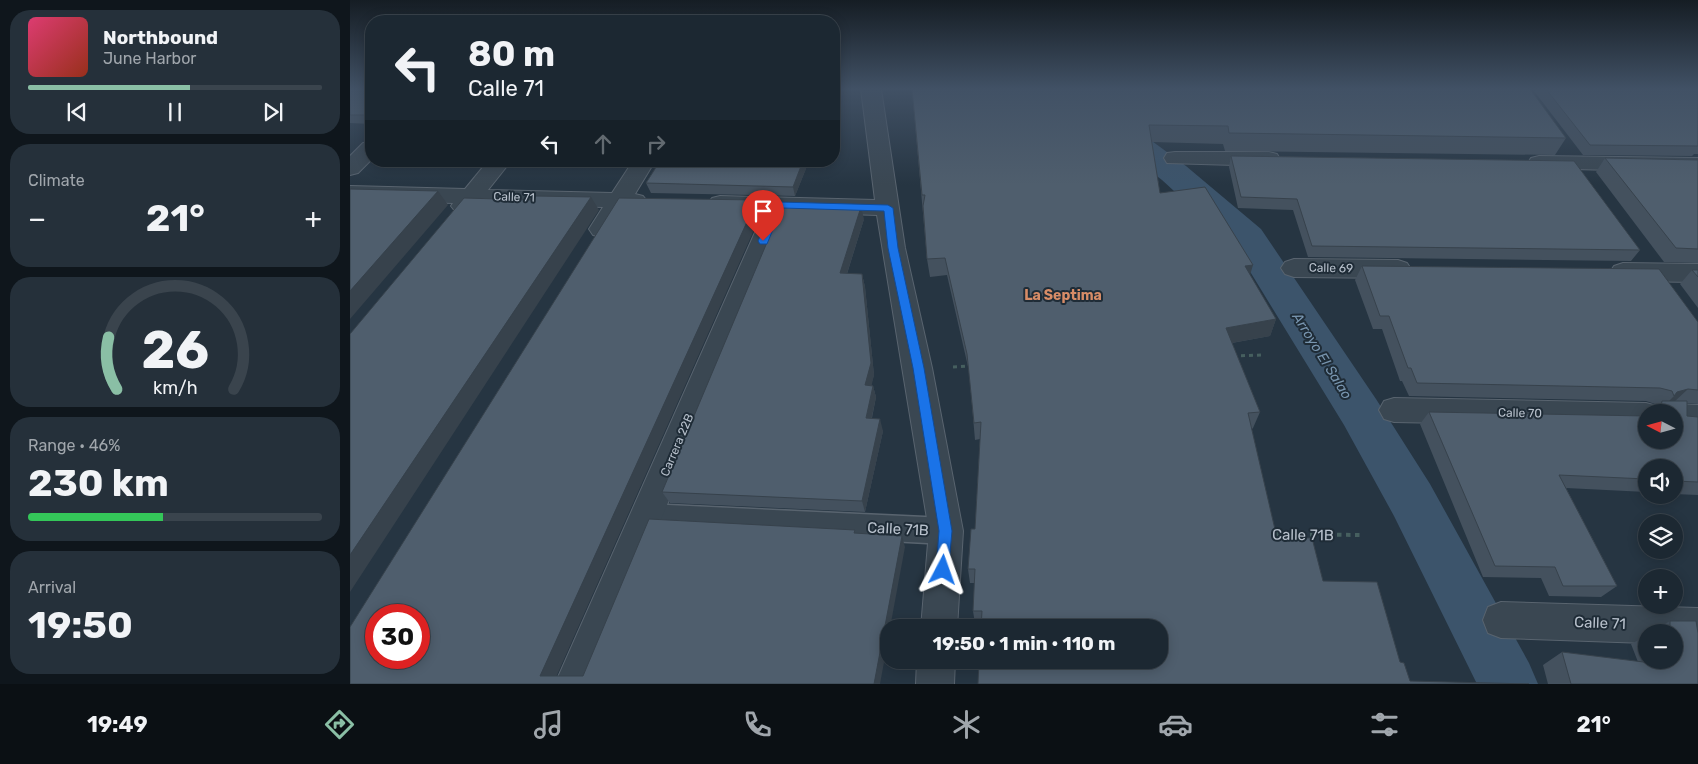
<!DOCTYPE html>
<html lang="en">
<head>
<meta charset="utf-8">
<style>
	:root { --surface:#1c2832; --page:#25303a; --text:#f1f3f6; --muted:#a0a6ac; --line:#3a444d; --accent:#8abfa5 }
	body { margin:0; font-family:Rubik,sans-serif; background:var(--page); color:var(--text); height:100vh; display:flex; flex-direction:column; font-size:19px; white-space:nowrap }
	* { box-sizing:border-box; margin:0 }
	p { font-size:16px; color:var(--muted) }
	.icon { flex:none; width:28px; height:28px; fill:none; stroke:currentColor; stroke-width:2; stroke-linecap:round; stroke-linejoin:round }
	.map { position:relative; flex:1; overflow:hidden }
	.side { display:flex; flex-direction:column; gap:10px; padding:10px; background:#0f161c; width:350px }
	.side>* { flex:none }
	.hud { position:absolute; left:15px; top:15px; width:475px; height:152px; border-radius:20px; box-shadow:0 2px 12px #0003,0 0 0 1px var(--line); background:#1c2832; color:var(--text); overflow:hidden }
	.needle { width:32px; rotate:276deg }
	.controls { position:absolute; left:1288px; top:404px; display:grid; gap:10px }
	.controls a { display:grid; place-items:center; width:45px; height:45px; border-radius:50%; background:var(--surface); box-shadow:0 2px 12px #0003,0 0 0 1px var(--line); font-size:25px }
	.speed { position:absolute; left:15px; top:604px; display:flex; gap:10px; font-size:25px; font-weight:700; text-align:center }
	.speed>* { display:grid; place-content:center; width:65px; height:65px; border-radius:50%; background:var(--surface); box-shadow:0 2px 12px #0003,0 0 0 1px var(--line); line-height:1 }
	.speed .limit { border:8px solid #d22; background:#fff; color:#111 }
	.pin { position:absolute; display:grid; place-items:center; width:42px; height:42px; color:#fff; margin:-51px -21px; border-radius:50% 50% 50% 0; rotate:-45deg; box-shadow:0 0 5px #0007 }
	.pin .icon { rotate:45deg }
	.me { position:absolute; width:55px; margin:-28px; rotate:4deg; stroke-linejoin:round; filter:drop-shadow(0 0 4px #0008) }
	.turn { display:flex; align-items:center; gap:18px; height:105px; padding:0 20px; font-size:22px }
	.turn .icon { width:65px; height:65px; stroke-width:2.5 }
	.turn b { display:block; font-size:35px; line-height:42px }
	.lanes { display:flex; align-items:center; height:48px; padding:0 20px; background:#0003; justify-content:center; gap:25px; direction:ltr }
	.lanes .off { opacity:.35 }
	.big { font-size:38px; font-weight:700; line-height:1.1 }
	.side .widget { flex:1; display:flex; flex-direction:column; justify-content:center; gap:8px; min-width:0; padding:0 18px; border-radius:20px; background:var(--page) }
	.side .dial { align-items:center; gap:0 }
	.dial svg { height:130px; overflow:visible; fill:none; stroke:var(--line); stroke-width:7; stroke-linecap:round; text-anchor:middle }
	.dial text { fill:var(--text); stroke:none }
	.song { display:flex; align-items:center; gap:15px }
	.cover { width:60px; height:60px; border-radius:8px; background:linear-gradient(135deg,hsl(340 70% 55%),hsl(10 70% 35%)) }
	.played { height:5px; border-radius:2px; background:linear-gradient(90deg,var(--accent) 55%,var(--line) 55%) }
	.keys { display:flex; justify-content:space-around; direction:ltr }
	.heat { display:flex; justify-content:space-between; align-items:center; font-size:28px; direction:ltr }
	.charge { height:8px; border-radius:4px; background:linear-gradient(90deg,#34c759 46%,var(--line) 0) }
	.trip { position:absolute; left:530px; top:619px; width:288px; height:50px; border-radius:20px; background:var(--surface); box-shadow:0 2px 12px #0003,0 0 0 1px var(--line); font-weight:700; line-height:50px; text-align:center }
	.tabs { display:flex; height:80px; justify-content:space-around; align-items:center; background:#0b1014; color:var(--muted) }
	.tabs .icon { width:35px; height:35px }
	.tabs .current { color:var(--accent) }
	.tabs b { font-size:22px; color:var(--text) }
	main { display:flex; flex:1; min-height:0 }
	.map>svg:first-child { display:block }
</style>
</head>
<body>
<main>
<section class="side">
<div class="widget">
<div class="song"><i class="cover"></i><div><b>Northbound</b><p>June Harbor</p></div></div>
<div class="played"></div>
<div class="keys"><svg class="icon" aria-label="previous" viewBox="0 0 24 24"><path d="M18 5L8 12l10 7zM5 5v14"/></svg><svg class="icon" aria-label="pause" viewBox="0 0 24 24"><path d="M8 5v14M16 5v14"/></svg><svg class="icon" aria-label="next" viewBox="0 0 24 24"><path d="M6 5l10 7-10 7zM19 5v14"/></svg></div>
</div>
<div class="widget"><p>Climate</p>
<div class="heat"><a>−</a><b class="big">21°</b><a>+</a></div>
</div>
<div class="widget dial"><svg viewBox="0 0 100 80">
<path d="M14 69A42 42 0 1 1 86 69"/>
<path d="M14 69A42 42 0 0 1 9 37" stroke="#8abfa5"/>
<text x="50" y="56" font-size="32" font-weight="700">26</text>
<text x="50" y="72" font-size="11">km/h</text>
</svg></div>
<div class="widget"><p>Range · 46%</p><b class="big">230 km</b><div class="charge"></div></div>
<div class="widget"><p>Arrival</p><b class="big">19:50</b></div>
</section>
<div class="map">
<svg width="1348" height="684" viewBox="0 0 1348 684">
	<rect width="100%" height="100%" fill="#263542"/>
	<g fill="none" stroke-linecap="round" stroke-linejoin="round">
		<!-- canal -->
		<path fill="#3c546b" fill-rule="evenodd" d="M697 89H731L836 166 911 229 1026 399 1080 484 1179 663 1188 684H1127L1044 516 994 425 885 247 812 180 701 95Z"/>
		<defs>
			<path id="service" d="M297 504 596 518 606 522 610 531 606 540 596 544 297 528 287 525 283 516 287 507Z"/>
			<path id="minor" d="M511 89H531L555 248 582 368 613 531 607 628H571L579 531 527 215 438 212 243 684H205L414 212 362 208 358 203 362 198 370 196 525 200Z
				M21 142V160L8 173 0 175V156L13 143Z
				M825 152H919L927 154 930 159 927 164 919 166 817 163 814 158 817 153Z
				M1189 156 1348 158V172L1181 168 1178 163 1181 158Z
				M138 161H161L138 190 262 193 283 161H305L285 194 293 196 297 201 293 206 276 208 259 235 251 237 243 235 239 229 253 207 127 204C120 212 116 214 105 211L101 206 103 203 0 200V186L115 189Z
				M944 259 1048 260 1057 263 1061 269 1057 275 1048 278 944 277 935 274 931 268 935 262Z
				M1273 263 1348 264V282L1273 281 1264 278 1260 272 1264 266Z
				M1044 398 1296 403 1307 406 1310 412H1296V427L1044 422 1034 419 1029 410 1034 401Z
				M1324 404 1348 405V429L1324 428V412H1311L1313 407Z
				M1151 602 1348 608V644H1324V632H1296V643L1151 638 1138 633 1133 620 1138 607Z
				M567 660H605L604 684H566Z"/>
		</defs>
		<!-- service casing -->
		<use href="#service" stroke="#59646f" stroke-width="3"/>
		<!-- minor casing -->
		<use href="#minor" stroke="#59646f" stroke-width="2"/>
		<!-- path-far1 -->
		<path stroke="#465f5f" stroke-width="3" stroke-dasharray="4 4" stroke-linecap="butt" d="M883 356 913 355
			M603 367 620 366"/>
		<!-- path -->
		<path stroke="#465f5f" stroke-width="4" stroke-dasharray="4.5 4.5" stroke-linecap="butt" d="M924 534 1010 535"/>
		<!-- service -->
		<use href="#service" fill="#3a4752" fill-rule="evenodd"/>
		<!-- minor -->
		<use href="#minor" fill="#3a4752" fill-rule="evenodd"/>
	</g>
	<!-- wall -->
	<path fill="#44515e" d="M0 89H21V124L0 123Z
		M562 89 1216 138 1205 155 875 151 873 144 802 142 810 193 900 275 926 319 920 336 882 343 910 412 903 428 902 429 628 684 631 624H625L623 611 625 583H620L618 569 625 529 630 439 625 440 619 371 597 275 580 277 577 259Z
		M1185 89H1348V154H1344L1342 156 1233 155 1184 91Z
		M881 156 1290 250 1281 261 958 257 943 210 888 208 879 167Z
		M1255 158 1348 160V263L1314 262 1246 172Z
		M310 161H459L445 196 301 193 296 183Z
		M514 219 497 274H512L515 287 524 375 521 385 523 386 526 397 522 418 533 431 515 512 320 503 312 492Z
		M1012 266 1348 322V404L1337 403V416L1348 417V495L1324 494V468H1296V492L1216 488 1267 586 1251 597 1199 596 1191 578 1133 577 1070 424 1079 412 1296 440 1324 412H1299L1308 405 1296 401 1059 396 1052 381H1050L1032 329H1023L1005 280Z
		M1342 270H1348V308L1330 284Z
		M1320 621 1348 684H1198L1193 665 1212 652 1288 662 1281 644 1296 636V660H1324V632H1300Z"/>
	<!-- shaded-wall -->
	<path fill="#37424c" d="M453 161H459L445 196 443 187Z
		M88 191 98 205 0 319V291Z
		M241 197 249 210 0 592V555Z
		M407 200 411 214 203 684 190 676Z
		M511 207 514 219 493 286 490 273Z
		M903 265 898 282 895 266Z
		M512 274 515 287 524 375 519 397 515 385Z
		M926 319 920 336 870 345 876 328Z
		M523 386 526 397 519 430 516 418Z
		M1338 389 1324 402 1315 405 1324 396 1327 392Z
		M530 419 533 431 515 512 512 501Z
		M552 536 555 547 540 628H539V635L530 684H524Z"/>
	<!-- building -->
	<path fill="#4f5e6d" stroke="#37424c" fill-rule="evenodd" d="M0 89H21V115H0Z
		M562 89H1180L1216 138 879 133 878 126 799 125 810 193 855 187 903 265 895 266 926 319 876 328 910 412 898 413 927 538H962L973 581 1027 582 1050 662 1054 663 1060 681 1179 684H628L629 660H809V628H631L632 611H623L625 569H618L621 529H625L631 422 624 423 617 354 595 258 577 259 573 206 575 195H572Z
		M1196 89H1348V146L1240 145Z
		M881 156 1224 161 1290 250 962 246 947 199 891 197Z
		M1255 158 1348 160V249L1326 248Z
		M310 161H453L443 187 296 183Z
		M0 189 88 191 0 291Z
		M186 196 241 197 0 555V334L114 198 183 200Z
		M269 198 407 200 190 676H233L299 519 505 530 504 533 552 536 524 684H0V627ZM26 615H69V658H26Z
		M434 202 511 207 490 273 512 274 521 363 515 385 523 386 516 418 530 419 512 501 312 492Z
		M1012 266 1309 269 1348 322V390L1338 389 1327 392 1324 396 1322 391 1310 388 1067 383 1061 368H1058L1039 316H1030Z
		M1342 270H1348V277Z
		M1312 401H1337V416L1348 417V482L1324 481V468H1296V479L1209 475 1267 586H1213L1205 567 1145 566 1079 412 1296 416V440H1324V412H1310Z
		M1320 621H1346L1348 633V684H1221L1212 652 1318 665 1316 660H1324V632H1303H1320Z"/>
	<!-- sky -->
	<linearGradient id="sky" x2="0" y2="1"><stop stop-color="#151d24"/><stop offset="0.48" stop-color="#415165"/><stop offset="1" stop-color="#415165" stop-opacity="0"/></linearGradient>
	<rect width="1348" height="185" fill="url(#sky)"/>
	<!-- route -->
	<path fill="#1a73e8" stroke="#114b97" d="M429 202 538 205 543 208 548 248 574 368 602 531 598 575 593 577 588 575 586 570 589 531 563 368 538 248 534 211 432 208 417 244H410L408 241 424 205Z"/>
	<g text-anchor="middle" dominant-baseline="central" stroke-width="4" stroke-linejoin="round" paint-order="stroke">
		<!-- street labels -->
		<g font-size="12" fill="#b8c1cc" stroke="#1f2c37">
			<text transform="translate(164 197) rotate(2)">Calle 71</text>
			<text transform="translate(981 268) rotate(1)">Calle 69</text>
			<text transform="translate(1170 413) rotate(1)">Calle 70</text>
			<text transform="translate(327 445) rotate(-67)">Carrera 22B</text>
		</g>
		<!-- neighbourhood labels -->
		<g font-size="14" font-weight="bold" fill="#d78c67" stroke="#1f2c37">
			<text x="713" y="295">La Septima</text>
		</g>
		<!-- water labels -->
		<g font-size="14" font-style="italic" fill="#7895af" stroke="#1f2c37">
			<text transform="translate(972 356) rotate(58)">Arroyo El Salao</text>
		</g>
		<!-- near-street labels -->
		<g font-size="15" fill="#b8c1cc" stroke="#1f2c37">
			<text transform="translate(548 529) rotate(3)">Calle 71B</text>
			<text transform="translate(953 535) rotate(1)">Calle 71B</text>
			<text transform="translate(1250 623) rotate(2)">Calle 71</text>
		</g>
	</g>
</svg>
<div class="controls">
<a><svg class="needle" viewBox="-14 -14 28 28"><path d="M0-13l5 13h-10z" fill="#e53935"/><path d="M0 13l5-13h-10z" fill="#a0a6ac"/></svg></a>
<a><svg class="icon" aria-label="sound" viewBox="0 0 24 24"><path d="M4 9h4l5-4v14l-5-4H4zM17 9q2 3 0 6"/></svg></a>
<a><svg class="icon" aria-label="layers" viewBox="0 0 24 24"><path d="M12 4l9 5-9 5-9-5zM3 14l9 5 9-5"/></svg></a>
<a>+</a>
<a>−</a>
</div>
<div class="speed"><div class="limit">30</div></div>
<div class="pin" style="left:413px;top:241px;background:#d93025"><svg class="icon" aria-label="arrive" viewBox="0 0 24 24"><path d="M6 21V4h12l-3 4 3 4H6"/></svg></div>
<svg class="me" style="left:593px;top:570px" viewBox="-20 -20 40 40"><path d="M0-17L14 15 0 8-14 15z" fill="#1a73e8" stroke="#fff" stroke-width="4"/></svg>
<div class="trip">19:50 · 1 min · 110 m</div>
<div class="hud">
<div class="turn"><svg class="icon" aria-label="left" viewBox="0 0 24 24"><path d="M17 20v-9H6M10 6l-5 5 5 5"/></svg><div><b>80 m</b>Calle 71</div></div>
<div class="lanes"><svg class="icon" aria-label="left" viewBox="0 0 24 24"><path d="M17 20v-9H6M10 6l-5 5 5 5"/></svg><svg class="icon off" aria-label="ahead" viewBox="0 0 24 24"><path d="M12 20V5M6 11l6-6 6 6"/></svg><svg class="icon off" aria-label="right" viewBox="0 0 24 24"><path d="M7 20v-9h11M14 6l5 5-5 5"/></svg></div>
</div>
</div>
</main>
<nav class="tabs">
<b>19:49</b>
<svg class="icon current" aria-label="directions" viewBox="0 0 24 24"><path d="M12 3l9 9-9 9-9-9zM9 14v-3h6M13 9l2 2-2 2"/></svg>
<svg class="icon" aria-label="music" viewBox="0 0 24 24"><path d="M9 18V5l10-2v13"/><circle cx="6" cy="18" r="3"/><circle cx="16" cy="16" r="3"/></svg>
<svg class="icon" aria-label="phone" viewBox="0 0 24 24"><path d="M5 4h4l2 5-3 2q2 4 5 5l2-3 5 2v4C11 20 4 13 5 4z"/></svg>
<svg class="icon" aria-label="climate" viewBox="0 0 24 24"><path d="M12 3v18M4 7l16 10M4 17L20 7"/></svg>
<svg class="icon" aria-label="car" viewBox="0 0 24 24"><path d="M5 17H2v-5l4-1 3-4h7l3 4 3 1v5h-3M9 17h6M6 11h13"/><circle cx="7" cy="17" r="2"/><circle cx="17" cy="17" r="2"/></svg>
<svg class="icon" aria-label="filters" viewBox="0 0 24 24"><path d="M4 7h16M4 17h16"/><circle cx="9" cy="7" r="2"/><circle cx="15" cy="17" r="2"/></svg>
<b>21°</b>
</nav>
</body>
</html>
